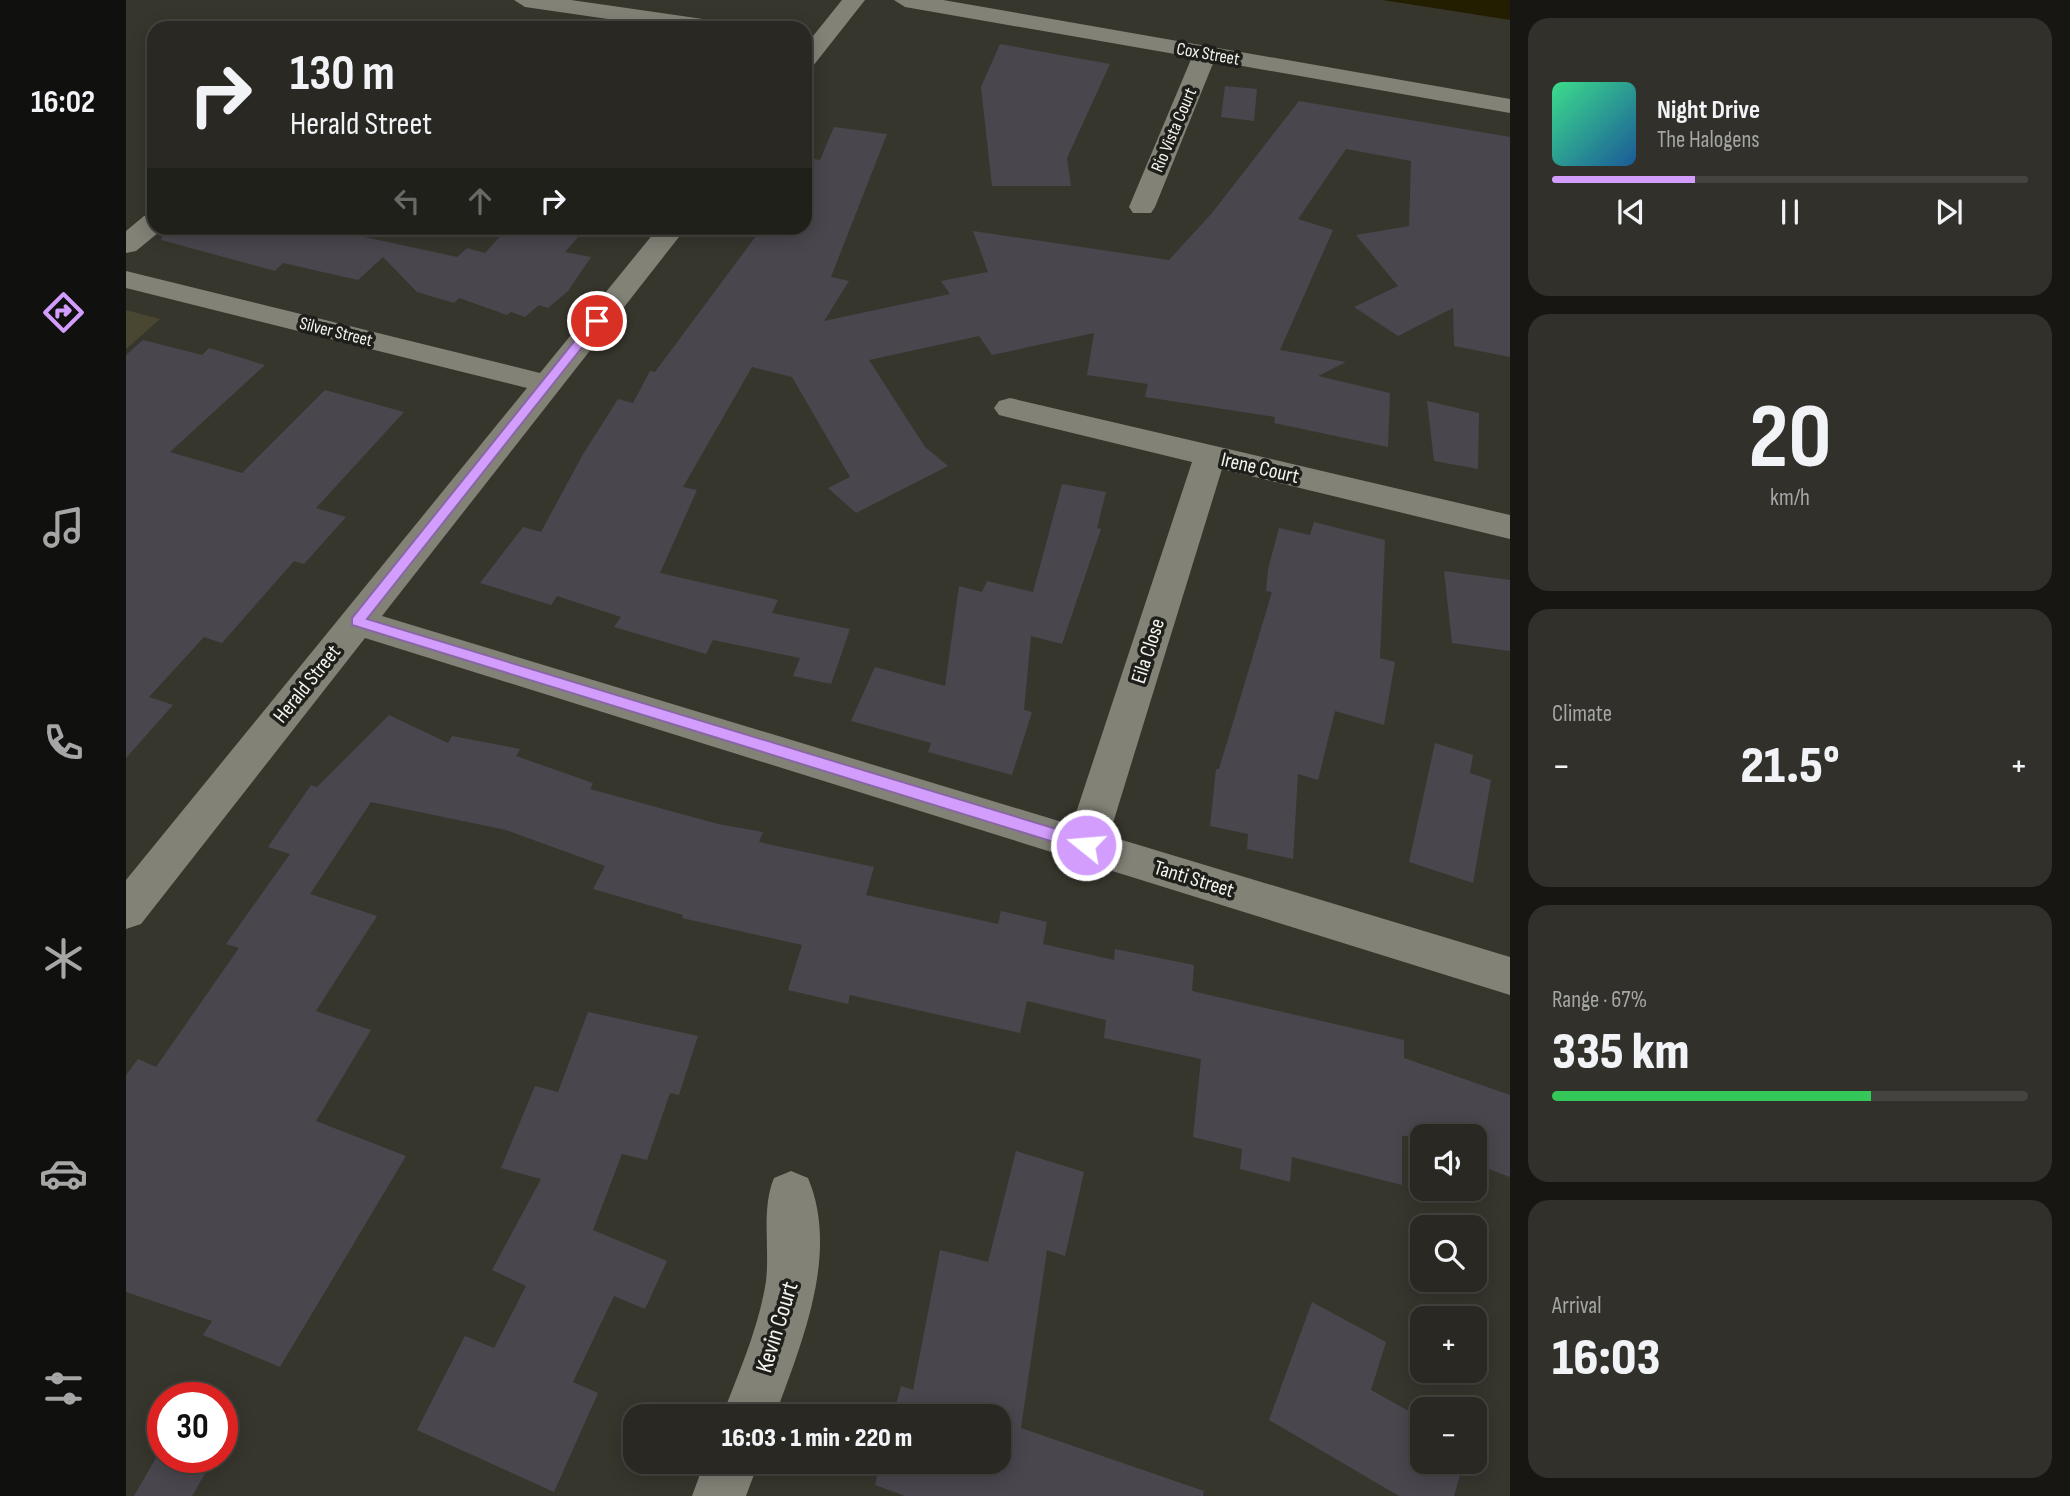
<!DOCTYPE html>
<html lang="en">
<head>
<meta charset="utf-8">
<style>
	:root { --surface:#292822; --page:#31302a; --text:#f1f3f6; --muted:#a5a6a5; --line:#454440; --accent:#d29dfd }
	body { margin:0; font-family:"Sofia Sans Condensed",sans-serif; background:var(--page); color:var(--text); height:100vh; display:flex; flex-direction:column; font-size:26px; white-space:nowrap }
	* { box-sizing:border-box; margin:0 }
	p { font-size:23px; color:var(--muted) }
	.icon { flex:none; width:38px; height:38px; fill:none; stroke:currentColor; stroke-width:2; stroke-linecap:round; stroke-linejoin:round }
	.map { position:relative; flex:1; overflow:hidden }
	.side { display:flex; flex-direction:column; gap:18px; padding:18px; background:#171613; width:560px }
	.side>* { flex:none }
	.guide { position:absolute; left:21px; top:21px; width:665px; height:214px; border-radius:21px; box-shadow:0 4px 18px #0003,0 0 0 2px var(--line); background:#292822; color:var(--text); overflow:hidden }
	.controls { position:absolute; left:1284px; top:1124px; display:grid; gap:14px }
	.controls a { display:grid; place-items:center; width:77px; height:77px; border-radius:14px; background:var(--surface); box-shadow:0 4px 18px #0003,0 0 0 2px var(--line); font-size:35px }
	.speed { position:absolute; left:21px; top:1382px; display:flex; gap:14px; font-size:35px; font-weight:700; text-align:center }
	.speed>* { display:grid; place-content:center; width:91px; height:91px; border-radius:50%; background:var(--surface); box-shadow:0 4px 18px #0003,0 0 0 2px var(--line); line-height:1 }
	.speed .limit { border:10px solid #d22; background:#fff; color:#111 }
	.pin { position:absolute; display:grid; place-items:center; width:60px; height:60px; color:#fff; margin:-30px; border:4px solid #fff; border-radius:50%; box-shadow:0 2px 7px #0007 }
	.me { position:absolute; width:77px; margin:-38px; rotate:287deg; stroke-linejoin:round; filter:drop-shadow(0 0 5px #0008) }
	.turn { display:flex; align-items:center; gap:24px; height:147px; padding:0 28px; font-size:32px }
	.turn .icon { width:91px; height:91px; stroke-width:2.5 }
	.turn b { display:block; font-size:49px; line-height:60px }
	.lanes { display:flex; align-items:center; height:66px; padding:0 28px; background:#0003; justify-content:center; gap:35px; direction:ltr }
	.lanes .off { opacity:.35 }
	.big { font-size:52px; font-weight:800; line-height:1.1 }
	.side .card { flex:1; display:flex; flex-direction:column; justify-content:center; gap:10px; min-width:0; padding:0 24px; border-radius:21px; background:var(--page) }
	.side .dial { align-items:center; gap:0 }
	.dial b { font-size:91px; line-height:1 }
	.song { display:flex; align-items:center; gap:21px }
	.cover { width:84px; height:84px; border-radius:10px; background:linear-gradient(135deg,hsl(150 70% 55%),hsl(210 70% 35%)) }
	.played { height:7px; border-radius:4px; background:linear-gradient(90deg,var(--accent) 30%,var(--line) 30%) }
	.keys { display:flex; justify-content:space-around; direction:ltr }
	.heat { display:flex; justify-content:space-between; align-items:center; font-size:38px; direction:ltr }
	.charge { height:10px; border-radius:5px; background:linear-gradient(90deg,#34c759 67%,var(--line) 0) }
	.trip { position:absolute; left:497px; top:1404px; width:388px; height:70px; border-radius:21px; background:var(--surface); box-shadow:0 4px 18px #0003,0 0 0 2px var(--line); font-weight:800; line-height:70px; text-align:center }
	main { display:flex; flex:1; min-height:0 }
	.tab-bar { display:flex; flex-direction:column; width:126px; justify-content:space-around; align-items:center; background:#10100e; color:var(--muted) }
	.tab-bar .icon { width:49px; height:49px }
	.tab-bar .active { color:var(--accent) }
	.tab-bar b { font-size:32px; color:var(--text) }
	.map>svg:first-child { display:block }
</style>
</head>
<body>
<main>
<nav class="tab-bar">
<b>16:02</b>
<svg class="icon active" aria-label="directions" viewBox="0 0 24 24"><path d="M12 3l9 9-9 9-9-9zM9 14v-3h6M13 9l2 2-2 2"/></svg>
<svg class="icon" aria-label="music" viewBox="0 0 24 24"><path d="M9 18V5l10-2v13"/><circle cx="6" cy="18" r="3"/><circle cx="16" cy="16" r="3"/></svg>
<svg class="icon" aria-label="phone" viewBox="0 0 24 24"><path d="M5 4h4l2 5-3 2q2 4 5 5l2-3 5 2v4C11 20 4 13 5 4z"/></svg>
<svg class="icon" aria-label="climate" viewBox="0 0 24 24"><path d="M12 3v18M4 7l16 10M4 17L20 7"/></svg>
<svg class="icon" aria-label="car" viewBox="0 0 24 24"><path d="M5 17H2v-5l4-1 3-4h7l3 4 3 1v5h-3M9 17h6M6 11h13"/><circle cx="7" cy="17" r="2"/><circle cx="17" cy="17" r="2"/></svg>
<svg class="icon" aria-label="filters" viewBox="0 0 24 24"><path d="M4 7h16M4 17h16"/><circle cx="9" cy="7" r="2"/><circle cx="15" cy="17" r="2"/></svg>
</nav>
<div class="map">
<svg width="1384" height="1496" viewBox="0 0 1384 1496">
	<rect width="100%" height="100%" fill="#37362d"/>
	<!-- green -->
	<path fill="#494631" d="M0 310 34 319 0 349Z"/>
	<!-- water -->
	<path fill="#231e00" d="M1257 0H1384V20Z"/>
	<!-- building -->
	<path fill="#4a464e" d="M874 44 984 64 941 158 945 186H866L855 87Z
		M1099 86 1131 89 1128 121 1095 117Z
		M1173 101 1384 137V357L1328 346 1327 308 1272 336 1228 307 1272 286 1230 235 1283 226 1285 161 1220 149 1172 219 1207 230 1154 350 1220 362 1192 376 1264 393 1262 447 1148 423 1149 417 1019 397 1022 384 961 375 968 333 866 355 853 336 743 360 799 447 822 466 730 513 702 488 724 477 666 377 626 367 557 487 571 490 534 573 652 600 646 613 724 629 705 684 667 676 674 658 587 640 580 654 488 627 495 617 431 596 425 605 354 583 397 527 415 532 456 456 492 399 507 403 524 371 529 372 636 228H679V177L688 159 694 160 708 127 761 134 705 277 723 281 698 321 824 294 815 281 862 272 847 231 1043 260 1086 213Z
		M40 228H121L164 237 174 228H197L331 257 341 248 359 253 382 228H460L439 252 465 257 442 291 422 308 413 305 399 317 385 312 381 315 333 298 328 303 291 292 257 257 232 280 157 263 149 271 35 240Z
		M17 340 76 355 83 348 139 365 44 452 116 473 199 390 278 412 190 508 220 517 178 564 168 561 96 643 78 637 23 697 47 705 0 758V355Z
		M1301 401 1353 413 1352 469 1308 461Z
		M936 484 980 492 971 528 975 529 936 644 905 636 898 710 906 712 886 775 802 752 805 743 725 721 749 667 819 686 833 586 856 592 861 581 907 592Z
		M1188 522 1259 540 1254 658 1269 662 1258 725 1209 711 1192 780 1172 774 1167 859 1121 849 1122 834 1084 826 1090 769H1093L1146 592 1140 591 1142 569 1153 528 1184 535Z
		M1318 571 1384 580V651L1326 643Z
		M263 715 322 743 326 736 394 749 390 756 467 783 464 789 592 824 637 832 633 842 748 867 740 895 872 924 875 911 921 922 917 944 988 960 989 949 1068 965 1066 991 1278 1040V1058L1384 1095V1177L1349 1164V1136H1276V1185L1166 1157 1164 1182 1114 1169 1116 1149 1067 1137 1075 1059 978 1038 980 1020 901 1001 894 1033 724 995 722 1004 662 990 676 945 556 918 557 915 467 889 479 866 380 830 245 802 184 894 251 916 190 1011 245 1030 190 1121 280 1156 154 1367 77 1335 86 1321 0 1292V1075L12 1059 30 1067 113 948 100 944 164 854 142 847 185 785 191 787Z
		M1309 743 1347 755 1344 773 1365 780 1347 883 1283 862Z
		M462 1012 572 1036 553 1095 544 1093 521 1160 496 1154 467 1230 541 1261 519 1309 488 1296 447 1382 472 1393 428 1492 291 1430 339 1336 368 1348 400 1286 366 1270 415 1179 375 1168 409 1086 432 1092Z
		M890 1151 958 1172 939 1256 921 1250 895 1428 1078 1491 1077 1496H779L749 1485 755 1461H873V1416H767L775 1386 787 1390 814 1250 862 1262Z
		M1186 1302 1260 1342 1245 1390 1297 1419V1461H1338L1328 1496H1273L1143 1420Z
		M30 1458H88L66 1496H8Z"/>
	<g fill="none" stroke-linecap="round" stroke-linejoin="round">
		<!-- street -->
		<path fill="#838277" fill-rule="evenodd" d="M388 0H445L591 21 602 28H544L399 7Z
			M716 0H739L687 66 679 68V46Z
			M768 0H817L1384 99V113L1088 61 1029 207 1025 213H1007L1003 207 1066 57 779 7Z
			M28 214V228H38L10 251 0 253V231L18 216Z
			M532 228H560L256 616 946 825 1066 462 873 415 868 408 873 401 884 398 1384 515V539L1096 469 983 836 1384 957V995L239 638 15 924 0 929V880L401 388 0 288V271L414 373Z
			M665 1171 682 1178C714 1254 675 1344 649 1416H596C613 1372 633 1327 640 1281 644 1247 635 1209 648 1178Z
			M579 1461H633L620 1496H566Z"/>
	</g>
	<!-- route -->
	<path fill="#d29dfd" stroke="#8866a4" stroke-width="2" d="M466 319 477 321 241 619 960 838 966 840 968 845 966 850 960 852 226 625V618Z"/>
	<g text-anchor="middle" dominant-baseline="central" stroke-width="7" stroke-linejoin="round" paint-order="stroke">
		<!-- far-street labels -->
		<g font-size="18" fill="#f4f3ee" stroke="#1e1e1a">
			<text transform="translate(1082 54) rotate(10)">Cox Street</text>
			<text transform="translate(1048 130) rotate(-67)">Rio Vista Court</text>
			<text transform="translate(210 332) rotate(14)">Silver Street</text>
		</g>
		<!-- street labels -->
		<g font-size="21" fill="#f4f3ee" stroke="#1e1e1a">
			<text transform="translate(1134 468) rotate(13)">Irene Court</text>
			<text transform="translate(1022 651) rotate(-72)">Eila Close</text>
			<text transform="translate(181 684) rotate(-51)">Herald Street</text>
			<text transform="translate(1068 879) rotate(17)">Tanti Street</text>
		</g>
		<!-- near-street labels -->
		<g font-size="24" fill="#f4f3ee" stroke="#1e1e1a">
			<text transform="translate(651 1327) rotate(-73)">Kevin Court</text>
		</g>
	</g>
</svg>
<div class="controls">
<a><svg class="icon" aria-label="sound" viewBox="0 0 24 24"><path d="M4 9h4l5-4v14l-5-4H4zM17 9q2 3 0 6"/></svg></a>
<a><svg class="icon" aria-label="search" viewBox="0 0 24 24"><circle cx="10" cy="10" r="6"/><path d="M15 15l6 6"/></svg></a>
<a>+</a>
<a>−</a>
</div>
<div class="speed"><div class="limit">30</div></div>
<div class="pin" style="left:471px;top:321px;background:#d93025"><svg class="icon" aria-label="arrive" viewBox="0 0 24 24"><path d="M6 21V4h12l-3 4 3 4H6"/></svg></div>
<svg class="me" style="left:960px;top:845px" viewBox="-20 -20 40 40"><circle r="17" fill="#d29dfd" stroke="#fff" stroke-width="3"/><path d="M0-11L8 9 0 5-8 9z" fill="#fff"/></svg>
<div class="trip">16:03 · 1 min · 220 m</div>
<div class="guide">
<div class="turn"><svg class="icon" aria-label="right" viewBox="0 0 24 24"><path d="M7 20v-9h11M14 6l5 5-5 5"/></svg><div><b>130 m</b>Herald Street</div></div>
<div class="lanes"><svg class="icon off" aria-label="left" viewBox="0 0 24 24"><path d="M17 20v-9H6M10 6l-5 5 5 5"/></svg><svg class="icon off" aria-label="ahead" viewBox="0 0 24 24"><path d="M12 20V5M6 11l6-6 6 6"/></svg><svg class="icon" aria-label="right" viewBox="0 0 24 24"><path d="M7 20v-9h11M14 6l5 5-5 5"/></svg></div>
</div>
</div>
<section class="side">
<div class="card">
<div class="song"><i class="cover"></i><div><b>Night Drive</b><p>The Halogens</p></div></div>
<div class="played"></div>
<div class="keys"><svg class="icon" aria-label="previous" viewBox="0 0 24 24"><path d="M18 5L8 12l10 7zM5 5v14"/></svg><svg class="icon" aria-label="pause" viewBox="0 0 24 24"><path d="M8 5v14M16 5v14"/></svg><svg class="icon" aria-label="next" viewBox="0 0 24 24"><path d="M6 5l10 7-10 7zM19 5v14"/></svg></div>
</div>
<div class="card dial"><b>20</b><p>km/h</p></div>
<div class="card"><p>Climate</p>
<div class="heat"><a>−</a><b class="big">21.5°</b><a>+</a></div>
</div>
<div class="card"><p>Range · 67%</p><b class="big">335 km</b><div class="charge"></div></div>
<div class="card"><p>Arrival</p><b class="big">16:03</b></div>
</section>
</main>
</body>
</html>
